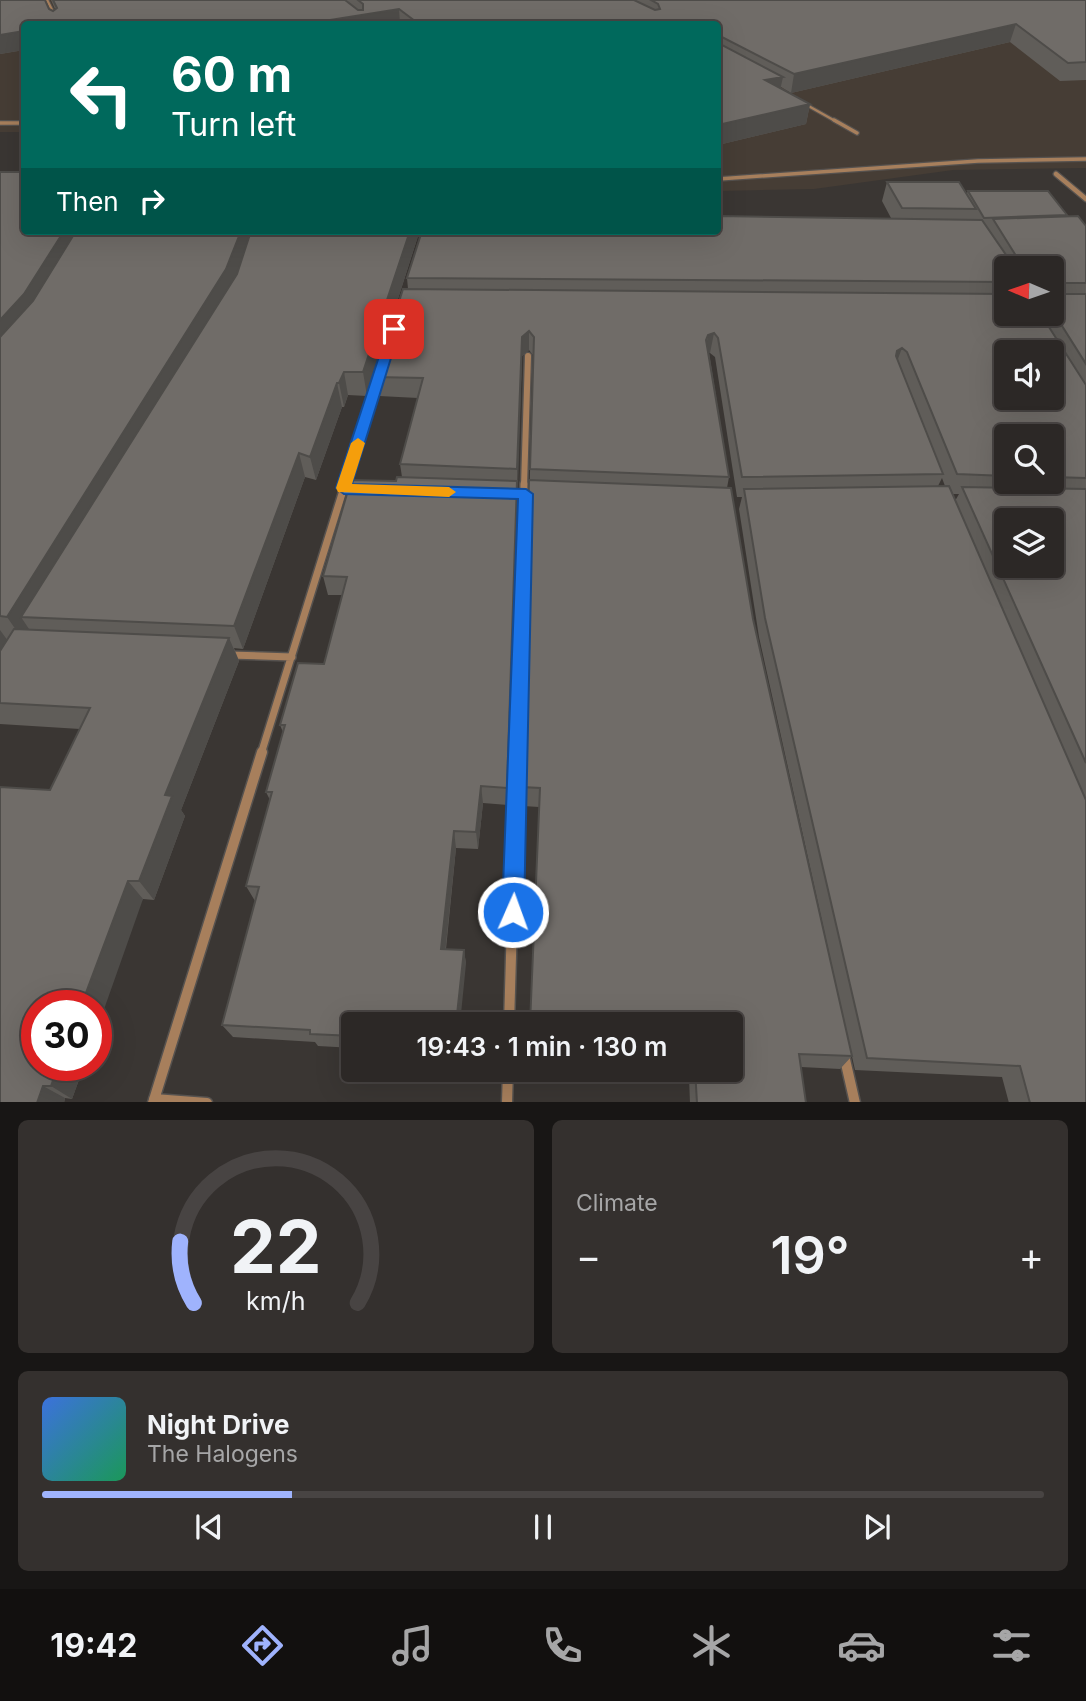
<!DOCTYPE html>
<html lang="en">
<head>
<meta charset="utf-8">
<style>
	:root { --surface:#2c2826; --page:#34302e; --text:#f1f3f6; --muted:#a6a6a7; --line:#484443; --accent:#9fb3fd }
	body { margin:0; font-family:Inter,sans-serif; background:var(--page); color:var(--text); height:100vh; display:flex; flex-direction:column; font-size:26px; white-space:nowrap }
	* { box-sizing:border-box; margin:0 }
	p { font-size:23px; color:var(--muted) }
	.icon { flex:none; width:38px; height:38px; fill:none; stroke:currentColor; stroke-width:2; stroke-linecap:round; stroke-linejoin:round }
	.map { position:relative; height:1102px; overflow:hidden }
	.panel { display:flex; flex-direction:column; gap:18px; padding:18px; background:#181615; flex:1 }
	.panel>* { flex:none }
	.hud { position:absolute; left:21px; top:21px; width:700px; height:214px; border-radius:7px; box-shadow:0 7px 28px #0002,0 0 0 2px var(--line); background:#00695c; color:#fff; overflow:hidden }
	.needle { width:46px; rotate:272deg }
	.fabs { position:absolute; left:994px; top:256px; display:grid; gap:14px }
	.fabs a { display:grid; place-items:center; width:70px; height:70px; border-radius:7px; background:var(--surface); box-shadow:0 7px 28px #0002,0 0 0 2px var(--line); font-size:35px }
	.speed { position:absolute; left:21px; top:990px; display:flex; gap:14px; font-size:35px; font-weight:700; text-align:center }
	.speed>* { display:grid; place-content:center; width:91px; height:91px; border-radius:50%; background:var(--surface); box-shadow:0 7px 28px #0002,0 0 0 2px var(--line); line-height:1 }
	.speed .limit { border:10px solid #d22; background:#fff; color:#111 }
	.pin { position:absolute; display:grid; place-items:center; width:60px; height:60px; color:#fff; margin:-30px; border-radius:14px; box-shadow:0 4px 10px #0006 }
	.me { position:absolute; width:77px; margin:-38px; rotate:2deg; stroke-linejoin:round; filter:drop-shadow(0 0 5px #0008) }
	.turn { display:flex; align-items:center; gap:24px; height:147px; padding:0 35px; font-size:32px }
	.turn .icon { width:91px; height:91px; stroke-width:2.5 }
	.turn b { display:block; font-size:49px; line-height:60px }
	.then { display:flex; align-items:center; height:66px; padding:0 35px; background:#0003; gap:14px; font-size:26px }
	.big { font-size:52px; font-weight:600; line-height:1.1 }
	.panel .widget { flex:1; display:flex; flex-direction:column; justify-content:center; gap:10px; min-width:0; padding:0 24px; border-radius:10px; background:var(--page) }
	.panel .dial { align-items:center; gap:0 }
	.dial svg { height:182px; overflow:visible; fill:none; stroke:var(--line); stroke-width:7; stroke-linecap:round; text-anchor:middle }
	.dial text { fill:var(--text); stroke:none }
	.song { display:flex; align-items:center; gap:21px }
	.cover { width:84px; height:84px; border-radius:10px; background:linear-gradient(135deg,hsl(220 70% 55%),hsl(150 70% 35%)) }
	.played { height:7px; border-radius:4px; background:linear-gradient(90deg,var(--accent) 25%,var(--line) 25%) }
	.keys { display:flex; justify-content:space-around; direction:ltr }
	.heat { display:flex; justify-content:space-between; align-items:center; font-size:38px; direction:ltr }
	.panel .tiles { flex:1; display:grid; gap:18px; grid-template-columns:1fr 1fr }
	.widget:last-child { grid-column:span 2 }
	.trip { position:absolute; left:341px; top:1012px; width:402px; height:70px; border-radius:7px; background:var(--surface); box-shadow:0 7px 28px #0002,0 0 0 2px var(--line); font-weight:600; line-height:70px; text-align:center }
	.tab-bar { display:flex; height:112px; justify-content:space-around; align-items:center; background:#12100f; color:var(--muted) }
	.tab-bar .icon { width:49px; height:49px }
	.tab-bar .on { color:var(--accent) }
	.tab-bar b { font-size:32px; color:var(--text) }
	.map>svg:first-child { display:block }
</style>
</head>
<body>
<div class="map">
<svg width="1086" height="1103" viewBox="0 0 1086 1103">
	<rect width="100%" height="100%" fill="#3a3633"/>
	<!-- built -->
	<path fill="#463d35" d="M0 0H1086V168L953 170 814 189 718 191V24H24V132H0Z"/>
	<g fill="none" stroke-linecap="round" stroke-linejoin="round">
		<defs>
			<path id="service-far1" d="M47 0 59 24
				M805 104 837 122"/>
			<path id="service" d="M834 120 857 133
				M0 123H24
				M718 179 978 161 1086 159"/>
			<path id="minor-far3" d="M1056 174 1086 199"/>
			<path id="minor-far2" d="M345 486 379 375
				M524 486 528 356"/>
			<path id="minor-far1" d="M509 494 539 495
				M229 655 292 657
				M261 754 345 484
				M517 754 524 484"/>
			<path id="minor" d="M509 1024 517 752
				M844 1055 855 1103
				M154 1099 207 1103
				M153 1103 262 752
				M507 1103 508 1069"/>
		</defs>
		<!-- service-far1 casing -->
		<use href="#service-far1" stroke="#56524f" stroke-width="4.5"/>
		<!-- service casing -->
		<use href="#service" stroke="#56524f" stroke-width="6"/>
		<!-- minor-far3 casing -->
		<use href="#minor-far3" stroke="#56524f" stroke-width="7"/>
		<!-- minor-far2 casing -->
		<use href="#minor-far2" stroke="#56524f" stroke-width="9"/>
		<!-- minor-far1 casing -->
		<use href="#minor-far1" stroke="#56524f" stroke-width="10"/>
		<!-- minor casing -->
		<use href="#minor" stroke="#56524f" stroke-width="13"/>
		<!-- service-far1 -->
		<use href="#service-far1" stroke="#a77f5c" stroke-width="2.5"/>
		<!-- service -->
		<use href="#service" stroke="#a77f5c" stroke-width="3.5"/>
		<!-- minor-far3 -->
		<use href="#minor-far3" stroke="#a77f5c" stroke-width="4.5"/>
		<!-- minor-far2 -->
		<use href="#minor-far2" stroke="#a77f5c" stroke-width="6"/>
		<!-- minor-far1 -->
		<use href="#minor-far1" stroke="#a77f5c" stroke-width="7"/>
		<!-- minor -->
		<use href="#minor" stroke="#a77f5c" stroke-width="10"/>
	</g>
	<!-- wall -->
	<path fill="#605d59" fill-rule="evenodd" d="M0 0 49 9 53 11 55 9 51 0H1086V80L1060 81 1010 42 791 93 781 87V88L810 104 806 124 718 145V24H24V50L0 54Z
		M0 172 24 231 418 236 367 396 348 395 344 407H342L316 480 305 477 243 649 234 648 239 661 181 810 185 816 154 900 143 899 37 1066H84L72 1099 65 1098 64 1103H0L50 790 80 729 0 724Z
		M887 182 967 193 968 191 1067 215 1066 217 1086 226V1103H1009L1002 1077 855 1070 759 637 739 509 742 497H737L715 357 710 353H709L729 477 727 488 753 619 852 1056 840 1069 801 1067 806 1103H690L689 1077 529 1073V1069H732L539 807 523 806 522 787 533 355 529 350 522 356 517 489 508 805 483 803 478 849 456 848 446 949 464 950 466 964 354 1024V1048L318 1046 315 1042 233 1037 222 1025 255 901 246 886 270 800 266 792 283 732 280 725 324 664 342 595H328L323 576 396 481 402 477 400 464 418 398 379 396 375 377 408 289 407 278 891 218 882 201ZM1006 268H1052V313H1006ZM1006 436H1052V481H1006ZM942 478 945 486H938ZM952 494H959L955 501Z"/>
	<!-- shaded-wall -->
	<path fill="#4e4c49" d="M399 9 400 24H305Z
		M103 20 104 24H71Z
		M1016 24 1010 42 791 93 794 74Z
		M24 31V50L0 54V35Z
		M783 77 779 95 765 80Z
		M810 104 806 124 718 145V125Z
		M64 231H86L0 356V320Z
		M241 231H255L233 292 21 617 29 629 23 640 7 617Z
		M410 231H417L418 236 367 396 363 372Z
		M529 331V350L522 356 518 489 517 469 522 337Z
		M714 333 710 353 705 354 708 335Z
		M902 348 895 367 897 351Z
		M344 372 348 395 344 407 339 383Z
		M337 383 342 407 316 480 310 457Z
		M299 453 305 477 243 649 234 626Z
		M517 481V501L508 805 507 788Z
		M0 630 16 652 0 678Z
		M229 638 239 661 181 810 185 816 154 900 139 881 165 795Z
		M481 786 483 803 478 849 476 832Z
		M454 831 456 848 444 963 441 949Z
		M128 881 143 899 96 1032V1006H81Z
		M464 950 466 964 460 1024H456Z
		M58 1066H84L72 1099 51 1086Z
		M43 1086 65 1098 64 1103H37Z"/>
	<!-- building -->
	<path fill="#706c68" stroke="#4e4c49" stroke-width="2" fill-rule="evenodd" d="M0 0H45L49 9 53 11 57 8 53 0H345L358 10H363V4L358 0H634L655 10 660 9 658 4 651 0H1086V62L1068 63 1016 24 794 74 720 36 718 38V24H419L399 9 305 24H105L103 20 71 24H24V31L0 35Z
		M718 42V43L783 77 765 80 810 104 718 125Z
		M0 172H24V231H64L24 294 0 320Z
		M887 182H959L976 209 902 208Z
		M968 191H1048L1067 215 984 218Z
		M718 216 982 220 1013 265 1018 263V259L993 219 1078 216 1086 226V283H1061L1056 287 1058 294H1086V364L1052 310V268H1006V282L407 278 422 231H718Z
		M76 231H241L226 269 7 617 0 616V337L33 301Z
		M251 231H410L363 372H344L339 383H337L310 457 299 453 234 626 21 617 237 274Z
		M403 289 1006 294V313H1040L1086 385V478L1052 477V436H1006V476L957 474 907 352 902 348 897 351 896 356 943 474 742 477 718 338 714 333 708 335 706 340 729 477 530 469 534 337 529 331 522 337 517 469 400 464 423 378 375 377ZM1006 352H1052V397H1006Z
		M397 477 517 481 507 788 481 786 476 832 454 831 441 949 464 950 456 1024H354V1036L310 1034V1030L222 1025 259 887 246 886 272 792H266L285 725H280L298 663 324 664 347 577 323 576 351 480 396 481Z
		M529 480 731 488 753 619 852 1056 799 1054 806 1103H697L695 1069H732V1024H530L540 788 522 787Z
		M949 486 1086 800V1103H1030L1020 1066 867 1058 765 618 744 489Z
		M962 487 1086 489V763ZM1006 520H1052V565H1006Z
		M14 629 229 638 165 795 172 796 139 881H128L81 1006H37V1066H58L51 1086H43L37 1103H0V787L50 790 90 708 0 703V651Z"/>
	<!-- route -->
	<path fill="#1a73e8" stroke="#114b97" stroke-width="2" d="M394 325 400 329 352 484 526 489 533 494 524 912 521 920 513 923 505 920 502 912 518 499 344 494 336 488 388 329Z"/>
	<!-- slow -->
	<path fill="#f59e0b" d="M358 438 365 443 352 484 449 487 456 492 449 497 338 492 336 488 351 443Z"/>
</svg>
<div class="fabs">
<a><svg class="needle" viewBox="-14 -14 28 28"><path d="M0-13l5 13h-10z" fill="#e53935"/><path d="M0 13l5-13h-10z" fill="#a6a6a7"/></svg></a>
<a><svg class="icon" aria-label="sound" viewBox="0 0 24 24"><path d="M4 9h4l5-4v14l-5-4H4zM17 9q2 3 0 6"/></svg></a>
<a><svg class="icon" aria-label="search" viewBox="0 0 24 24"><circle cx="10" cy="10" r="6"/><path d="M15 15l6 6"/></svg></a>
<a><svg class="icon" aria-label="layers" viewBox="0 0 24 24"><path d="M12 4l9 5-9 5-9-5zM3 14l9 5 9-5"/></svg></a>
</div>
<div class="speed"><div class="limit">30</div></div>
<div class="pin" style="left:394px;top:329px;background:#d93025"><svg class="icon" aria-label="arrive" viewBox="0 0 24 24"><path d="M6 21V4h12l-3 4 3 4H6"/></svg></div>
<svg class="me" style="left:513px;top:912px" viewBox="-20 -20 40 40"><circle r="17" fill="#1a73e8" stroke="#fff" stroke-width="3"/><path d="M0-11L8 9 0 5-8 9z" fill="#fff"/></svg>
<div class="trip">19:43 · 1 min · 130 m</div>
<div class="hud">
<div class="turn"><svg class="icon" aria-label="left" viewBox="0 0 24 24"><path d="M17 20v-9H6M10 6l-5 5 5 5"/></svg><div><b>60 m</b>Turn left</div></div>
<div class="then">Then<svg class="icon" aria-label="right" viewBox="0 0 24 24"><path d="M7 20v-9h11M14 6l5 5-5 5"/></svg></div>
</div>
</div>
<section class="panel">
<div class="tiles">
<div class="widget dial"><svg viewBox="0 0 100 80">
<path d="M14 69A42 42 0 1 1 86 69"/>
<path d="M14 69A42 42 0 0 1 8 42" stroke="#9fb3fd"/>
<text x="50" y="56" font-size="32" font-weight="700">22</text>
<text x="50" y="72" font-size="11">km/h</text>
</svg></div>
<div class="widget"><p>Climate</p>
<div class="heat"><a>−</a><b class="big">19°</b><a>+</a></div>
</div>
<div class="widget">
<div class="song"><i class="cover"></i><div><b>Night Drive</b><p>The Halogens</p></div></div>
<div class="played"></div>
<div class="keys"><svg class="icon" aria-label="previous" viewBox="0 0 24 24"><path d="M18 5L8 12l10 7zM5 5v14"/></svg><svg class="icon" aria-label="pause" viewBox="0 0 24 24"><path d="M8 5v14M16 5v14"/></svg><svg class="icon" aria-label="next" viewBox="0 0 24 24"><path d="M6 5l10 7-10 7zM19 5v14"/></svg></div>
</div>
</div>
</section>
<nav class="tab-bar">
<b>19:42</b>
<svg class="icon on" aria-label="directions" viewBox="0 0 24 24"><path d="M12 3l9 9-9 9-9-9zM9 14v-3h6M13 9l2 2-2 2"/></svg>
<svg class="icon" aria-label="music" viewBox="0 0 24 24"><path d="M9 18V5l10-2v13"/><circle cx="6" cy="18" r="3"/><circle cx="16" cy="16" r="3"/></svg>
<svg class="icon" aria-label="phone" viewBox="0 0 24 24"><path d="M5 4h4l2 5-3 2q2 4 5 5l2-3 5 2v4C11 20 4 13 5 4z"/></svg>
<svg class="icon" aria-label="climate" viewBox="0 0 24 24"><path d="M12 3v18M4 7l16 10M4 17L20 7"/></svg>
<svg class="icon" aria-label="car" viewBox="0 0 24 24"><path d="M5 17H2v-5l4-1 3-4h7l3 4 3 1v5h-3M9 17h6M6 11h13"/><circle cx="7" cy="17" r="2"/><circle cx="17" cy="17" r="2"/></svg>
<svg class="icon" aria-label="filters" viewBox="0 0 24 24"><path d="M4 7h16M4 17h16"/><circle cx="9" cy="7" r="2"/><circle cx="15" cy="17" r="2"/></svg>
</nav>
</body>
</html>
